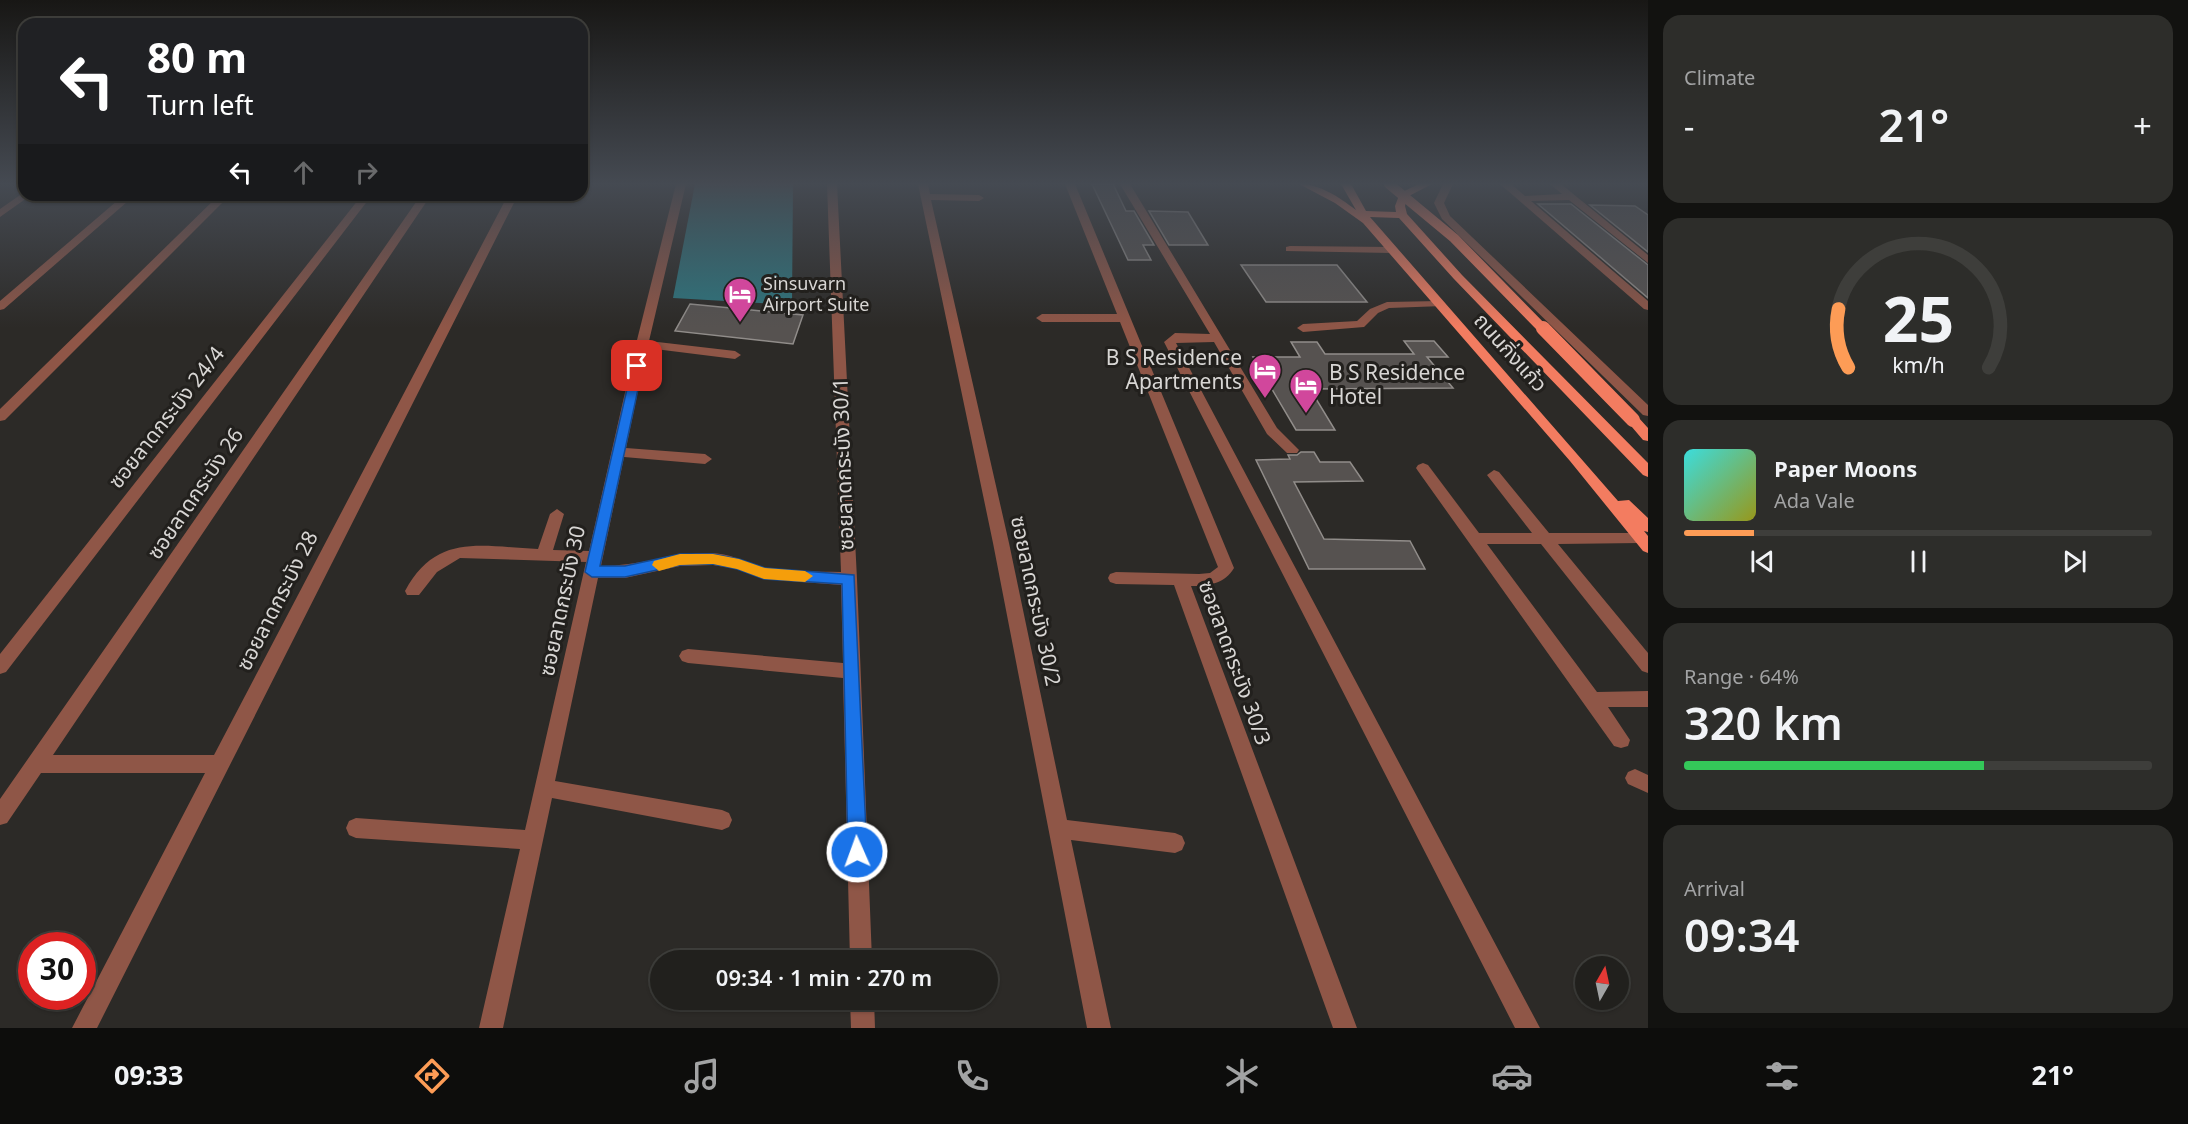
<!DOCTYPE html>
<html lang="en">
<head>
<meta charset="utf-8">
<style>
	:root { --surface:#21201d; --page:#2d2d2a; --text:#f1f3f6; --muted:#a2a3a4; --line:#3e3e3b; --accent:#fd9c56 }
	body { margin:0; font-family:Georgia,"Noto Sans Thai",serif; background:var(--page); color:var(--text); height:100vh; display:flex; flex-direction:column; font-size:22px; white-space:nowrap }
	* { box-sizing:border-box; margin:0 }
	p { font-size:20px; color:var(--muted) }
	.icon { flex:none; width:33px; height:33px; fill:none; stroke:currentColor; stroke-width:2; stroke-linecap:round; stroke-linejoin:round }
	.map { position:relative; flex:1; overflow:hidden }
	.sheet { display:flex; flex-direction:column; gap:15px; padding:15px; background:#121210; width:540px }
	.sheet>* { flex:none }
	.banner { position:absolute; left:18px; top:18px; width:570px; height:183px; border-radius:18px; box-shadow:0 2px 4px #0004,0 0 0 2px var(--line); background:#202124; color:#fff; overflow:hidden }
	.needle { width:39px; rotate:9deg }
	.buttons { position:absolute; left:1575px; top:956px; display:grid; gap:12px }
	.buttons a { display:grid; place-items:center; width:54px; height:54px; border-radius:50%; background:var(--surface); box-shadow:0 2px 4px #0004,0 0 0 2px var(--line); font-size:30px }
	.speed { position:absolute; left:18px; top:932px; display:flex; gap:12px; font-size:30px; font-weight:700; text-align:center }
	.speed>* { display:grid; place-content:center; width:78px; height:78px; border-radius:50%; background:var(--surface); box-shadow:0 2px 4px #0004,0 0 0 2px var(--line); line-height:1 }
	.speed .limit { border:9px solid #d22; background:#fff; color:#111 }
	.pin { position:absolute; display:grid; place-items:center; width:51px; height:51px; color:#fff; margin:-26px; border-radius:12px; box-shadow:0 3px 9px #0006 }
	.me { position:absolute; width:66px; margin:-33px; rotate:358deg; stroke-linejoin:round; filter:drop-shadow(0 0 4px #0008) }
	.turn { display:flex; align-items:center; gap:21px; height:126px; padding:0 30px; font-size:27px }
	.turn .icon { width:78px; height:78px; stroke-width:2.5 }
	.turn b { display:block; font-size:42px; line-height:51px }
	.lanes { display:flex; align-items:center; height:57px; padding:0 30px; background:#0003; justify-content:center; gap:30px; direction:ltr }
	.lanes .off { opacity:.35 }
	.big { font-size:45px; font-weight:600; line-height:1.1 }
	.sheet .tile { flex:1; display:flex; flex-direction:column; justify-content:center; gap:9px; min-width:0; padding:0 21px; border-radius:18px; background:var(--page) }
	.sheet .dial { align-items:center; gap:0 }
	.dial svg { height:156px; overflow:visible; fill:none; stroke:var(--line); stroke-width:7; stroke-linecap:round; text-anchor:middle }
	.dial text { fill:var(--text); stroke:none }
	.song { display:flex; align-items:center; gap:18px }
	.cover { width:72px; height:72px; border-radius:9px; background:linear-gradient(135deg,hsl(180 70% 55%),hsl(60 70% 35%)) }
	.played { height:6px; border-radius:3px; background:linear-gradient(90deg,var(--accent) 15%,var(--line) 15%) }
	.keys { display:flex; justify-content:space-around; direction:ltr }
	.heat { display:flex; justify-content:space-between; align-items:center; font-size:33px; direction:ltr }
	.charge { height:9px; border-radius:4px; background:linear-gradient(90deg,#34c759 64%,var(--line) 0) }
	.trip { position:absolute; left:650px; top:950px; width:348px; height:60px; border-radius:30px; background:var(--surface); box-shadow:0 2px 4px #0004,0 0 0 2px var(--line); font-weight:600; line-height:60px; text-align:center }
	.tab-bar { display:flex; height:96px; justify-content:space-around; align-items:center; background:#0d0d0c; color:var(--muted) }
	.tab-bar .icon { width:42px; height:42px }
	.tab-bar .selected { color:var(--accent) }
	.tab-bar b { font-size:27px; color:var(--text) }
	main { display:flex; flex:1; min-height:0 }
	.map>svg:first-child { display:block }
</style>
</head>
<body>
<main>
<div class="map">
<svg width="1648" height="1028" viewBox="0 0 1648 1028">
	<rect width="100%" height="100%" fill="#2c2a27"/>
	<!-- water -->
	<path fill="#2e757e" d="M695 184H793L792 305 673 298Z"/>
	<!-- building -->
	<path fill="#565250" stroke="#918d8a" stroke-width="1.5" d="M1092 184H1113L1126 211H1134L1154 245H1143L1151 260H1128Z
		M1538 204H1571L1648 265V298Z
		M1590 205 1635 206 1648 215V252Z
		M1149 211 1188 212 1208 245H1169Z
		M1241 265H1337L1367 302H1266Z
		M690 304 803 315 793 344 675 331Z
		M1404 341H1434L1448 357H1427L1453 388 1310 389 1335 430H1296L1253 357H1300L1291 342H1317L1325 354H1414Z
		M1301 452H1314L1320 462H1350L1363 481 1294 482 1324 539 1410 541 1425 569H1309L1256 460 1290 459 1288 455H1297Z"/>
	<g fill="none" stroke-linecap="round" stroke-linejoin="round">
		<!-- minor -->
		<path fill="#8f5647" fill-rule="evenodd" d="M676 184H686L649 341 735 351 741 355 735 359 647 348 626 448 705 454 712 459 705 464 624 457 601 566C638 566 673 553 710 553 729 553 745 562 763 567 787 573 816 571 841 572L827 184H837L857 579 872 960H850L843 678 688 663 682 661 679 656 682 651 688 649 843 663 841 585 763 579 737 569 713 565 680 566 625 578H598L555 781 722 810 729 813 732 820 729 827 722 830 552 798 503 1028H479L520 849 356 838 349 835 346 828 349 821 356 818 525 830 586 562 460 558 437 572 419 595H407L405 591C437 532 482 547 538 549L550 514 557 509 564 514 553 550 589 551 636 344Z
			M918 184H928L930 194 979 195 984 198 979 201 931 200 1009 543 1067 820 1175 833 1182 836 1185 843 1182 850 1175 853 1071 840 1111 1028H1087L993 543Z
			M1065 184H1075L1234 568C1225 584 1208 586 1191 586L1357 1028H1333L1174 585 1116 584 1110 582 1108 578 1110 574 1116 572 1199 574 1210 573 1218 567 1120 322H1042L1036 318 1042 314H1117Z
			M1120 184H1130L1277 428 1299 450 1297 453H1287L1267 434 1214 342 1176 343 1540 1028H1515L1164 342 1175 333 1210 334Z
			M1443 184H1453L1444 203 1450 216 1648 405V416L1643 415 1442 219 1434 203Z
			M1500 184H1511L1525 196 1562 194 1550 184H1561L1648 255V263L1569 200 1531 201 1648 301V310L1644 309Z
			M23 193 31 195 0 217V209Z
			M124 195H135L4 309 0 310V301Z
			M219 195H230L5 420 0 421V409Z
			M362 195H372L6 672 0 674V654Z
			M421 195H431L53 755H214L508 195H518L97 1028H72L205 773H41L7 823 0 825V799Z
			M1290 246 1391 247 1396 250 1391 253 1286 251V247Z
			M1439 301 1445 304 1443 306 1389 308 1378 313 1364 327 1303 332 1297 328 1303 324 1357 321 1370 309 1387 302Z
			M1423 463 1428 465 1479 533H1532L1487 475 1494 470 1499 472 1549 533H1645L1648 537 1640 543 1558 544 1648 653V673L1642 671 1541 544H1487L1597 692 1648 691V707H1608L1630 740 1628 746 1621 748 1614 746 1418 471 1416 468 1418 465Z
			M1635 769 1648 775V793L1628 784 1625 778 1628 772Z
			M850 999H874L875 1028H851Z"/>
		<!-- major -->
		<path fill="#f37c60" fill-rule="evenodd" d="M1299 184C1320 184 1339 197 1356 210L1341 184H1351L1366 211 1396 212 1395 206 1400 193 1419 184H1432L1407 197 1405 206 1407 214 1462 275 1648 463V477L1643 475 1454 279 1399 218 1370 217 1618 501 1629 500 1648 518V532L1644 531 1648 536V553L1643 551 1570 461 1363 223 1335 203Z
			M1633 416 1638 417 1648 428V441L1643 440 1626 420Z"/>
		<!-- major-bridge-far1 -->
		<path stroke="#f37c60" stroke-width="10" d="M1389 184 1454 238 1544 330"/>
		<!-- major-bridge -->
		<path stroke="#f37c60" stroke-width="14" d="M1543 328 1633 420"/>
	</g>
	<!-- sky -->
	<linearGradient id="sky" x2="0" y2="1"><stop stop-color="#181715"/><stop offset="0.56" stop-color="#454a52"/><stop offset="1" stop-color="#454a52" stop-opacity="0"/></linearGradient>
	<rect width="1648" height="328" fill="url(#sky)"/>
	<!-- route -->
	<path fill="#1a73e8" stroke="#114b97" stroke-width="1.5" d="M633 363 643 366 600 566H625L680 554H713L739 559 765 568 854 575 867 852 864 858 857 861 851 858 848 852 842 584 764 579 737 569 713 564 680 565 625 577H592L585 572Z"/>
	<!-- slow -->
	<path fill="#f59e0b" d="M680 554H713L739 559 765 568 805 571 813 576 805 582 764 579 737 569 713 564 680 565 659 571 652 565 654 561Z"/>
	<!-- icons -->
	<defs>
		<symbol id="hotel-pin" viewBox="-11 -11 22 30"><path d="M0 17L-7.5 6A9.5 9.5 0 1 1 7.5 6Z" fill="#d1479c" stroke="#22201d"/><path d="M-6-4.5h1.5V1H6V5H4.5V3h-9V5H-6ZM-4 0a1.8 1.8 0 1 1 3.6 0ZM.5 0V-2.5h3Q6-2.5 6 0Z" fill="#fff"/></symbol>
	</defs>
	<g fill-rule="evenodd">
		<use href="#hotel-pin" x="721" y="275" width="38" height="52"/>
		<use href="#hotel-pin" x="1246" y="351" width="38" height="52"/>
		<use href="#hotel-pin" x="1287" y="366" width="38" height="52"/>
	</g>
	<g text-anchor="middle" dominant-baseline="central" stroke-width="6" stroke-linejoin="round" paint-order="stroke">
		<!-- far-poi labels -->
		<g font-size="18" fill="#d8d6d4" stroke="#22201d" text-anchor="start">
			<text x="763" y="284">Sinsuvarn<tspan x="763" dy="21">Airport Suite</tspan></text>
		</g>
		<!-- street labels -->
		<g font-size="21" fill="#d8d6d4" stroke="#22201d">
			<text transform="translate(1510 353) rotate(48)">ถนนกิ่งแก้ว</text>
			<text transform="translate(167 418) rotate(-52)">ซอยลาดกระบัง 24/4</text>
			<text transform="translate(844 464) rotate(-92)">ซอยลาดกระบัง 30/1</text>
			<text transform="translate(196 494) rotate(-56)">ซอยลาดกระบัง 26</text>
			<text transform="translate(278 601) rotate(-63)">ซอยลาดกระบัง 28</text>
			<text transform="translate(563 601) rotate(-78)">ซอยลาดกระบัง 30</text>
			<text transform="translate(1035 601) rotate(78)">ซอยลาดกระบัง 30/2</text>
			<text transform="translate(1234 663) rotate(70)">ซอยลาดกระบัง 30/3</text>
		</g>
		<!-- poi labels -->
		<g font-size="21" fill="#d8d6d4" stroke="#22201d" text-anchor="end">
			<text x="1242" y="358">B S Residence<tspan x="1242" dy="24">Apartments</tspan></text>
			<text x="1329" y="373" text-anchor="start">B S Residence<tspan x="1329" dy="24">Hotel</tspan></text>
		</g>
	</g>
</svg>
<div class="buttons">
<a><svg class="needle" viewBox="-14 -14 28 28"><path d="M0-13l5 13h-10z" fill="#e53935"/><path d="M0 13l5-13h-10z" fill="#a2a3a4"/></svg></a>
</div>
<div class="speed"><div class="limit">30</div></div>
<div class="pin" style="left:637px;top:366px;background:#d93025"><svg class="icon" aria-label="arrive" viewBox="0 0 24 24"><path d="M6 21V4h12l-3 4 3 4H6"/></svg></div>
<svg class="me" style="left:857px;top:852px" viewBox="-20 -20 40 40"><circle r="17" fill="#1a73e8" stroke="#fff" stroke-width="3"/><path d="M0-11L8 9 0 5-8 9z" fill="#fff"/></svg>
<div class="trip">09:34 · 1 min · 270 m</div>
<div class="banner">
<div class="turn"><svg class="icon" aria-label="left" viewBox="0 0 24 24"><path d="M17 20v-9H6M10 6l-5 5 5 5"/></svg><div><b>80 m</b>Turn left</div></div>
<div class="lanes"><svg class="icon" aria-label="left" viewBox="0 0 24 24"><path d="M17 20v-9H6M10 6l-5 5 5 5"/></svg><svg class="icon off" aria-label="ahead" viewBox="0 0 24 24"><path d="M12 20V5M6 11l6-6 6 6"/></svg><svg class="icon off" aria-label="right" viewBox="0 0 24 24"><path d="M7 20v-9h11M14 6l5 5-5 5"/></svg></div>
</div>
</div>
<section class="sheet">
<div class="tile"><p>Climate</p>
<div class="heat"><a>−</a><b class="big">21°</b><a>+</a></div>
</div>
<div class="tile dial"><svg viewBox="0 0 100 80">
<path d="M14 69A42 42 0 1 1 86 69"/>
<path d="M14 69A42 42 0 0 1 9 39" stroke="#fd9c56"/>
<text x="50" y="56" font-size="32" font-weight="700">25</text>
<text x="50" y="72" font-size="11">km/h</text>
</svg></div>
<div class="tile">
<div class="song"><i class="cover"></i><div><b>Paper Moons</b><p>Ada Vale</p></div></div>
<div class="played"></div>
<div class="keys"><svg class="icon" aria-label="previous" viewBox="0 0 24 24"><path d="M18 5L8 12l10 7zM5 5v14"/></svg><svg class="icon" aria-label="pause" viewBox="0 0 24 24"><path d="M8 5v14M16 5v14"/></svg><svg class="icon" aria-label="next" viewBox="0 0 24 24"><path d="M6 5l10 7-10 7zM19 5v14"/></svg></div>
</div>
<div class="tile"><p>Range · 64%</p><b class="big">320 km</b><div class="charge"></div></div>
<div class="tile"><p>Arrival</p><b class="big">09:34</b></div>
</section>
</main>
<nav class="tab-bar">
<b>09:33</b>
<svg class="icon selected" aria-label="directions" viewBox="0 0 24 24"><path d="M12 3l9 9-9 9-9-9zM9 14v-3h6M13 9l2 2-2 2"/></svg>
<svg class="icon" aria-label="music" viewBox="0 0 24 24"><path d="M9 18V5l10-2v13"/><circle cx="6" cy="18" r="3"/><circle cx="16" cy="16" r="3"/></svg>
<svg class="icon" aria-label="phone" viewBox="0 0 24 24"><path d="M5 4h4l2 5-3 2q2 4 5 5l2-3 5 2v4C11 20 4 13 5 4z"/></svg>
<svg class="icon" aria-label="climate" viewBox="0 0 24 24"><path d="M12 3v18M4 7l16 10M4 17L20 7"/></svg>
<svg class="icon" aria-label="car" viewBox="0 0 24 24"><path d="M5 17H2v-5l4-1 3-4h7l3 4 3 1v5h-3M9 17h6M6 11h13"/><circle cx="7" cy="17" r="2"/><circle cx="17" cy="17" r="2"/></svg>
<svg class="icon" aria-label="filters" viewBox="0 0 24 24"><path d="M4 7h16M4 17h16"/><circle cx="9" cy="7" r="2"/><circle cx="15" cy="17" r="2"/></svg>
<b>21°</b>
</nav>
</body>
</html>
